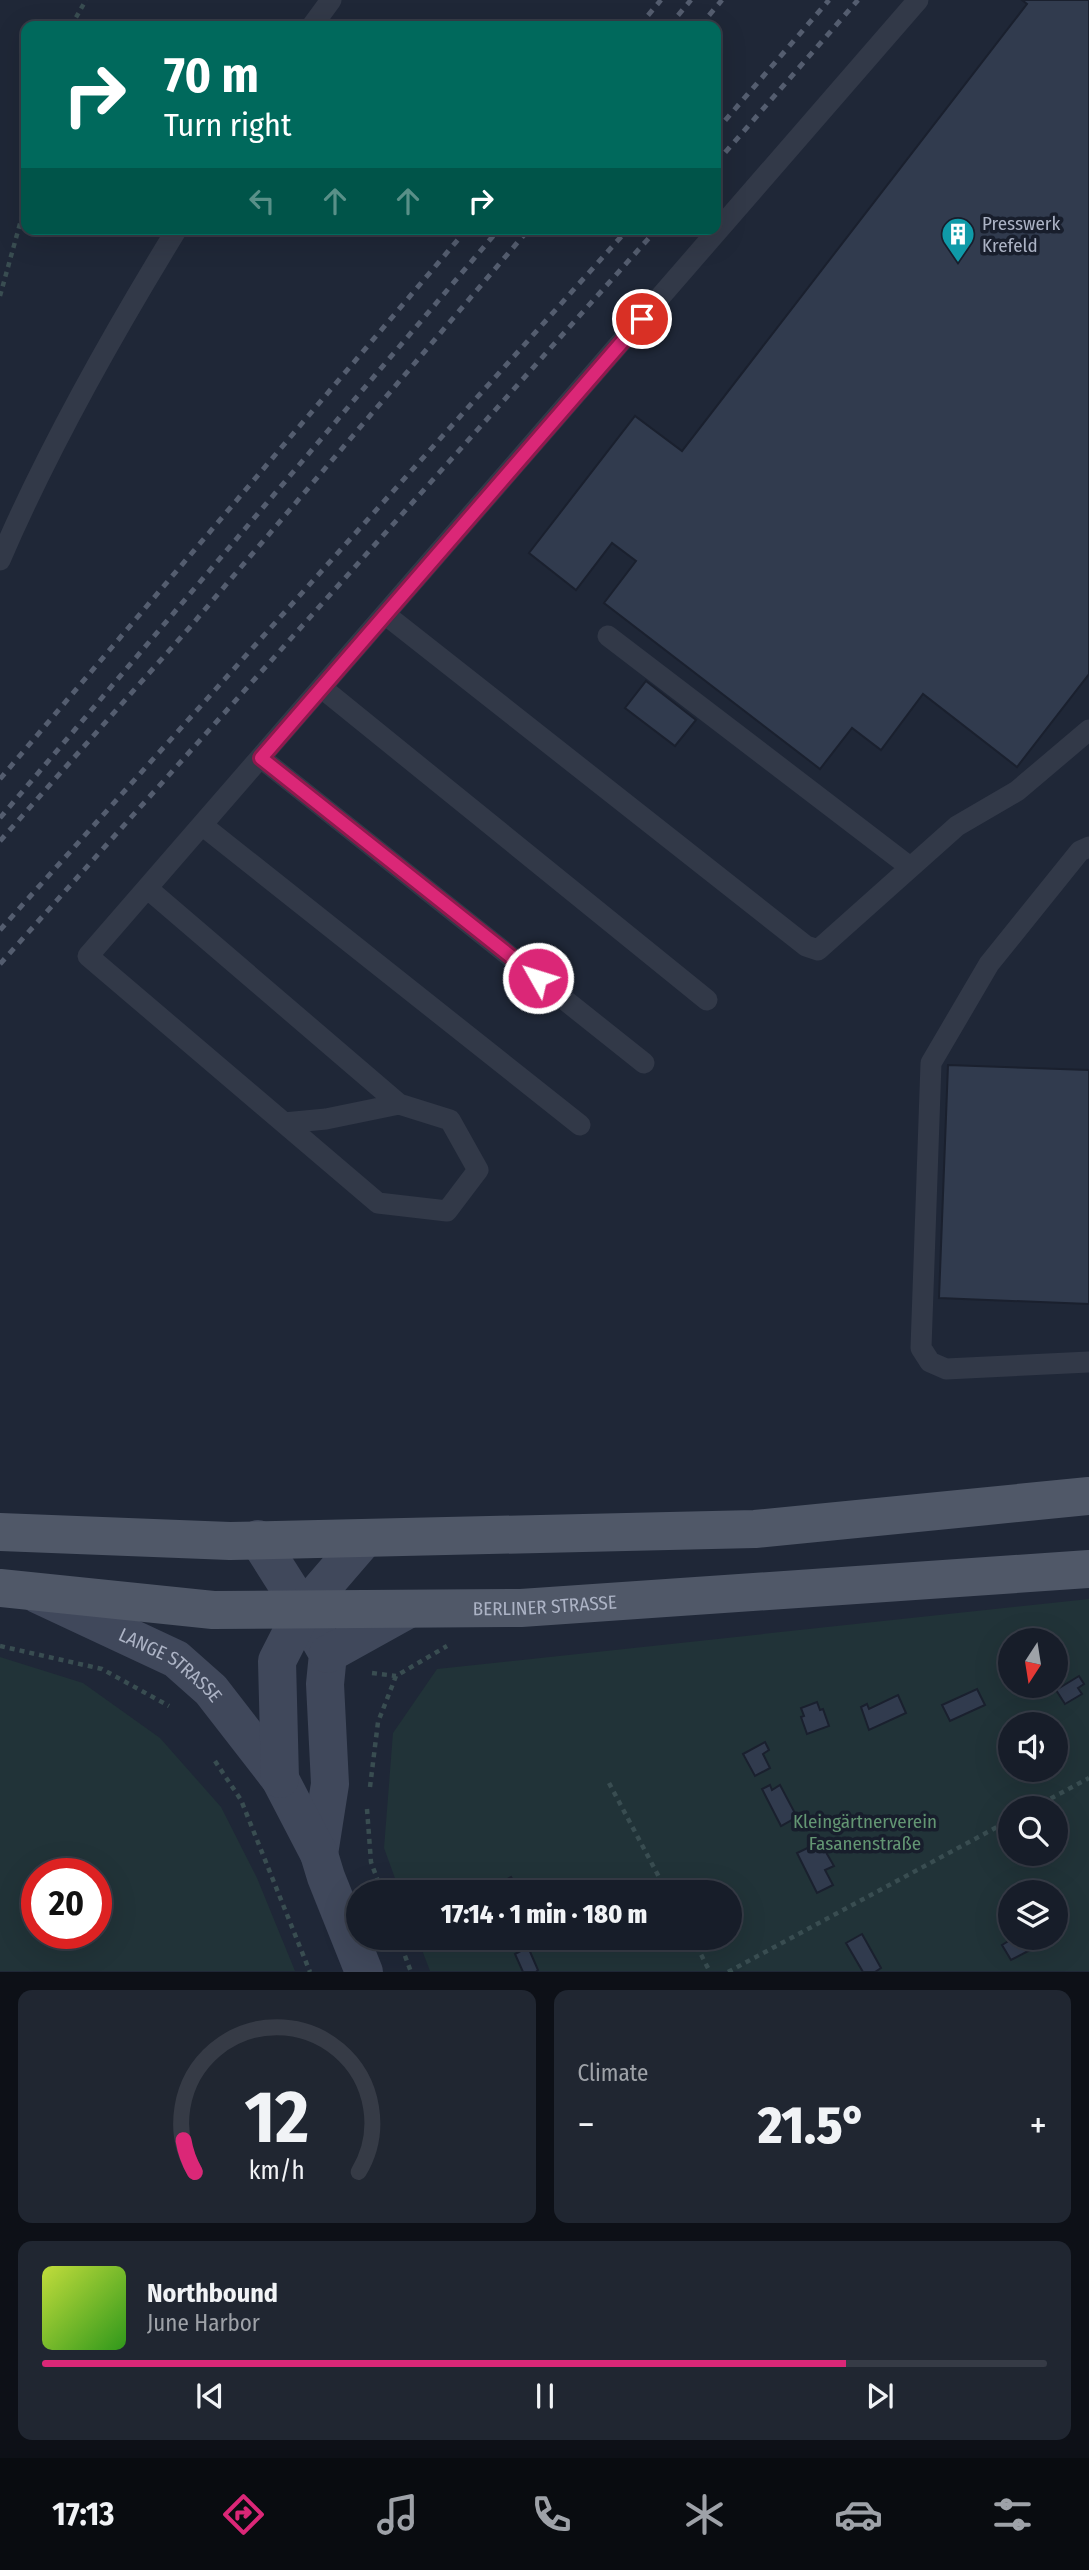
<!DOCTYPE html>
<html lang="en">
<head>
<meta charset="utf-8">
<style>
	:root { --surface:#171d29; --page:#202631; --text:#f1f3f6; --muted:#9ea2a8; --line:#363b46; --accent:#db2777 }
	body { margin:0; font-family:"Fira Sans Condensed",sans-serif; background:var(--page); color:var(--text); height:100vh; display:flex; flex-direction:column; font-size:26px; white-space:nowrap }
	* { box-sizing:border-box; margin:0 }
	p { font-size:23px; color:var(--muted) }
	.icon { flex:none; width:38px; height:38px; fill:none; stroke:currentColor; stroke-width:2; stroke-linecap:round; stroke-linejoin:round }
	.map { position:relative; height:1972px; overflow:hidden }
	.sheet { display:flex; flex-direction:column; gap:18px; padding:18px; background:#0d1017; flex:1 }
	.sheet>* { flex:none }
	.top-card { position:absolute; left:21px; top:21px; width:700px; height:214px; border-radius:14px; box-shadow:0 7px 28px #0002,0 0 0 2px var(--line); background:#00695c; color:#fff; overflow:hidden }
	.needle { width:46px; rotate:192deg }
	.fabs { position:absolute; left:998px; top:1628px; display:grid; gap:14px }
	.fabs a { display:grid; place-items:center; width:70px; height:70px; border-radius:50%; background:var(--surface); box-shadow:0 7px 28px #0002,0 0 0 2px var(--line); font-size:35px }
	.speed { position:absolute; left:21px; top:1858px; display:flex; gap:14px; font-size:35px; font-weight:700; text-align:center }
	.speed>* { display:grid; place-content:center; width:91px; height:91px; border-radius:50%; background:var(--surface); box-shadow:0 7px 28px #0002,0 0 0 2px var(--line); line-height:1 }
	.speed .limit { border:10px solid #d22; background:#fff; color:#111 }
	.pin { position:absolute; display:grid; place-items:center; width:60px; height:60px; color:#fff; margin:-30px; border:4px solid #fff; border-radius:50%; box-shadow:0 2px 7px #0007 }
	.me { position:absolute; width:77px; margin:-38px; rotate:309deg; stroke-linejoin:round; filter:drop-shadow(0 0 5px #0008) }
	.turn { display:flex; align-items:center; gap:24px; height:147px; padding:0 28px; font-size:32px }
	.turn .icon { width:91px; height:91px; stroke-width:2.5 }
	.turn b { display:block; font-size:49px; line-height:60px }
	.lanes { display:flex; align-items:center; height:66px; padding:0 28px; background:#0003; justify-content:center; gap:35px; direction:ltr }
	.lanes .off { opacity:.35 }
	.big { font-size:52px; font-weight:800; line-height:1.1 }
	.sheet .card { flex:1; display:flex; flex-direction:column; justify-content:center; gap:10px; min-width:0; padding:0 24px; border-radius:14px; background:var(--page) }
	.sheet .dial { align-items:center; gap:0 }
	.dial svg { height:182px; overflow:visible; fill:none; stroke:var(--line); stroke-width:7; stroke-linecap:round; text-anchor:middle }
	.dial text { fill:var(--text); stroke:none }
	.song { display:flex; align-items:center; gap:21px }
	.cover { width:84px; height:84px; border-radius:10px; background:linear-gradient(135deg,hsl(70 70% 55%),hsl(110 70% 35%)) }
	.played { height:7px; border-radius:4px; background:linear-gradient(90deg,var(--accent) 80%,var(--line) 80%) }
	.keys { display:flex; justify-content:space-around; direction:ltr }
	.heat { display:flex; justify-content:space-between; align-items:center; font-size:38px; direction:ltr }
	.sheet .tiles { flex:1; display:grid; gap:18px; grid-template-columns:1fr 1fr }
	.card:last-child { grid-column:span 2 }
	.trip { position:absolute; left:346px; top:1880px; width:396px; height:70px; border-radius:35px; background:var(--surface); box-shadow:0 7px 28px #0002,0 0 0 2px var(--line); font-weight:800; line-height:70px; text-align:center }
	.dock { display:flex; height:112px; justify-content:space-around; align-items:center; background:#090c10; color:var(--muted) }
	.dock .icon { width:49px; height:49px }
	.dock .active { color:var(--accent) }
	.dock b { font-size:32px; color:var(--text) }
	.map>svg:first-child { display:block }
</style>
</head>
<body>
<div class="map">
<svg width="1089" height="1972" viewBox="0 0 1089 1972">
	<rect width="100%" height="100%" fill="#1f2737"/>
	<!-- green -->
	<path fill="#213338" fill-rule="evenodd" d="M1089 1599V1971H430L417 1937H730V1892H400L384 1848 393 1733 437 1669ZM1010 1640H1055V1685H1010ZM1010 1724H1055V1769H1010ZM1010 1808H1055V1853H1010ZM1010 1892H1055V1937H1010Z
		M0 1657 83 1683 160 1738 221 1807 257 1878 295 1971H0ZM37 1874H96V1934H37Z"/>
	<!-- building -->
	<path fill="#313b4e" stroke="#1a202e" stroke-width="2" d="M1022 0H1089V674L1017 767 923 694 881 750 852 728 820 769 604 603 636 561 612 543 576 590 529 553 635 416 682 451 1027 4Z
		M646 681 696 720 675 746 625 708Z
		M948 1065 1089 1070V1304L939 1298Z
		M1079 1676 1084 1684 1078 1688 1082 1694 1065 1704 1056 1690Z
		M977 1689 985 1705 950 1721 942 1705Z
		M898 1695 906 1713 869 1730 861 1707 867 1704 869 1709Z
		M817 1702 820 1710 823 1709 829 1726 807 1734 801 1717 804 1716 801 1708Z
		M765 1742 769 1750 763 1754 770 1768 755 1776 743 1754Z
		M770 1785 772 1790 780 1785 797 1817 781 1826 762 1789Z
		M820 1842 834 1866 825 1870 833 1885 817 1893 797 1853Z
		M511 1877 520 1892H498L494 1886Z
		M862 1934 881 1968 875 1972H863L846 1943Z
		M1015 1937H1028L1034 1948 1011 1960 1002 1945Z
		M528 1947 538 1970 536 1972H523L515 1954Z"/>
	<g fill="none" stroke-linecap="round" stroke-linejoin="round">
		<!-- path -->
		<path stroke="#394d51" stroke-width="4.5" stroke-dasharray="5 5" stroke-linecap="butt" d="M71 26 86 0
			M0 296 26 202
			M0 1646 102 1669 169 1706
			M372 1673 396 1676
			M215 1761 241 1800 310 1972
			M609 1783 667 1892
			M370 1787 378 1722 396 1676 447 1646
			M1033 1808 1089 1778
			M367 1809 371 1862 382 1892
			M398 1937 411 1972
			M692 1937 710 1972
			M728 1972 1010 1820"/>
		<!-- service -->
		<path stroke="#323948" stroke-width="21" d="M312 26 331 0
			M0 560C49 446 112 335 177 229
			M386 615 806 946 818 950 957 826 1017 791 1089 730
			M608 636 910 867
			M322 688 707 1000
			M261 758 644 1063
			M202 825 580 1125
			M1089 847 1080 851 989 964 931 1063 921 1348 930 1362 946 1369 1089 1362
			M147 888 399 1104
			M284 1123 326 1119 399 1104 450 1120 478 1170 447 1211 378 1203 88 956 918 0"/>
		<!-- secondary -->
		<g stroke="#40485b" stroke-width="38">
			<path d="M258 1539 303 1610 328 1654 325 1684 330 1784 319 1854"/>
			<path id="s1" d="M37 1594 176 1659 211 1690 280 1779 319 1854 326 1877 364 1972"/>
			<path d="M328 1654 409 1609"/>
			<path d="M280 1779 277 1661 303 1610 365 1538"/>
		</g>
		<!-- primary -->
		<g stroke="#505868" stroke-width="38">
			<path d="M0 1532 230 1541 755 1529 1089 1496"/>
			<path id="s2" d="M0 1588 213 1610 521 1608 1089 1569"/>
		</g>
		<!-- rail -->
		<path stroke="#545d6f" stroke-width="5" stroke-dasharray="7 7" stroke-linecap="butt" d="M639 26 661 0
			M669 26 691 0
			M700 26 722 0
			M716 131 829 0
			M716 163 858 0
			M0 779 467 229
			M0 818 499 229
			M0 841 190 627 529 229
			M0 930 628 229
			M0 964 657 229"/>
	</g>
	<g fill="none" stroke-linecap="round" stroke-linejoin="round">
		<defs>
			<path id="route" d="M538 978 261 758 642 319"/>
		</defs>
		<!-- route casing -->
		<use href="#route" stroke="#8e194d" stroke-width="18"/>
		<!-- route -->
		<use href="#route" stroke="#db2777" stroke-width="12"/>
	</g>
	<!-- icons -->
	<defs>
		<symbol id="building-pin" viewBox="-11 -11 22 30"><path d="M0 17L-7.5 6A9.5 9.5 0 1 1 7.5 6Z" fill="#0f9aa8" stroke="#181e2c"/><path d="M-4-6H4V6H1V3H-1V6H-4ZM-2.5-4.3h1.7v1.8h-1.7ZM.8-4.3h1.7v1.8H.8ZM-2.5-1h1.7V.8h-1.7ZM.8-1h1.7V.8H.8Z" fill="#fff"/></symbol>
	</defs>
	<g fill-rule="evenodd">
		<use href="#building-pin" x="939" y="215" width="38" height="52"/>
	</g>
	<g text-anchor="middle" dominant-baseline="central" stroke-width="7" stroke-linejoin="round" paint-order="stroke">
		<!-- poi labels -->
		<g font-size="19" fill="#acb3c5" stroke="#181e2c" text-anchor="start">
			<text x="982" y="223">Presswerk<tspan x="982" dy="22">Krefeld</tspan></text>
		</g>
		<!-- street labels -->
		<g font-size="19" fill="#acb3c5" stroke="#181e2c">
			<text stroke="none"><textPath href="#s2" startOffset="546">BERLINER STRASSE</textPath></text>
			<text stroke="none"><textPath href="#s1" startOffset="152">LANGE STRASSE</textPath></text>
		</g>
		<!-- park labels -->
		<g font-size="19" fill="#639673" stroke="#181e2c">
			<text x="865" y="1821">Kleingärtnerverein<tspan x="865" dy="22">Fasanenstraße</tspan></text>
		</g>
	</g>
</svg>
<div class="fabs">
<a><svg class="needle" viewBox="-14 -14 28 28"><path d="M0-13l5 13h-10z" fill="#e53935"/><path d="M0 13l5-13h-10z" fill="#9ea2a8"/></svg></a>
<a><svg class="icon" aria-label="sound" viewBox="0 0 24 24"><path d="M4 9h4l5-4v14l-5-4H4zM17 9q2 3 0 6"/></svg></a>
<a><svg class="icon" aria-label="search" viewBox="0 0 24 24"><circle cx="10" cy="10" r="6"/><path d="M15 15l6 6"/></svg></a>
<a><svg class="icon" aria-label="layers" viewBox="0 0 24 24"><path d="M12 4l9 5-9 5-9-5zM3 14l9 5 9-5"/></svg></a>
</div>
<div class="speed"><div class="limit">20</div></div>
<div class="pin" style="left:642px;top:319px;background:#d93025"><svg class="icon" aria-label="arrive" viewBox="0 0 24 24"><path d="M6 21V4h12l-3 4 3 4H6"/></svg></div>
<svg class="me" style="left:538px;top:978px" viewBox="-20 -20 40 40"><circle r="17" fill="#db2777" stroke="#fff" stroke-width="3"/><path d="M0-11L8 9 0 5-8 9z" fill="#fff"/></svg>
<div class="trip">17:14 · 1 min · 180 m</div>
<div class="top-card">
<div class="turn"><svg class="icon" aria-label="right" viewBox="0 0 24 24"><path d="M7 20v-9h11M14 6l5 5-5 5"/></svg><div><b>70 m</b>Turn right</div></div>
<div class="lanes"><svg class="icon off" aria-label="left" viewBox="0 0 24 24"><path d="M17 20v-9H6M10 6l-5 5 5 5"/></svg><svg class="icon off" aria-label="ahead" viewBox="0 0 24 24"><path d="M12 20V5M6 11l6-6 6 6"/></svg><svg class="icon off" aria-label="ahead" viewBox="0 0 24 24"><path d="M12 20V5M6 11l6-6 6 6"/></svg><svg class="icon" aria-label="right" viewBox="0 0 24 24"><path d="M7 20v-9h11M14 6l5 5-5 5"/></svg></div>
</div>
</div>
<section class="sheet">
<div class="tiles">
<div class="card dial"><svg viewBox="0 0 100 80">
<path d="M14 69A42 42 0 1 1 86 69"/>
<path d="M14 69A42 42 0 0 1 9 55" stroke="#db2777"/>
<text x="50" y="56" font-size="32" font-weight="700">12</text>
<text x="50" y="72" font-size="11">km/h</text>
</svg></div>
<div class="card"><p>Climate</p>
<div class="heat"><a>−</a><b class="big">21.5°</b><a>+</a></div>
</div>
<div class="card">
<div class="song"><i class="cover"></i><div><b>Northbound</b><p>June Harbor</p></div></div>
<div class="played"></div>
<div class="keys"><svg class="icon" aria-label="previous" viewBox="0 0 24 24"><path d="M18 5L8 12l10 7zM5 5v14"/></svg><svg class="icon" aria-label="pause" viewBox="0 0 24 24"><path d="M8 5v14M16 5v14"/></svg><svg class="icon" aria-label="next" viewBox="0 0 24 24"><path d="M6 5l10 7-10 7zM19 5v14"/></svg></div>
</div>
</div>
</section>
<nav class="dock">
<b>17:13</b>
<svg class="icon active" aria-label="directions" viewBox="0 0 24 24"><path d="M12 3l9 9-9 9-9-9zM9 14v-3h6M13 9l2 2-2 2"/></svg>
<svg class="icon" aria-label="music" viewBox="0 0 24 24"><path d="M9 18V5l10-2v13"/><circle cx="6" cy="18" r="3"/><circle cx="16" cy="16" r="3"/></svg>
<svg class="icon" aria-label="phone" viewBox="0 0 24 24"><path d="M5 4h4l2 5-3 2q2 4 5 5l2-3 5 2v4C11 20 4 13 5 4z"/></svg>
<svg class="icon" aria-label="climate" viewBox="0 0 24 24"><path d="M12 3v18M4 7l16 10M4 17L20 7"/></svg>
<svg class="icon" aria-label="car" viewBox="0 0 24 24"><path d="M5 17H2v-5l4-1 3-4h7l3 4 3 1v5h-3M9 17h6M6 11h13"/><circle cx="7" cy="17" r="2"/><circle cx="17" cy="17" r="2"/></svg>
<svg class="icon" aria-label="filters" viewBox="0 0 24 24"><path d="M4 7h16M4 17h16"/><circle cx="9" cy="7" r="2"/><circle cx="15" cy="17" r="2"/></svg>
</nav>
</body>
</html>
